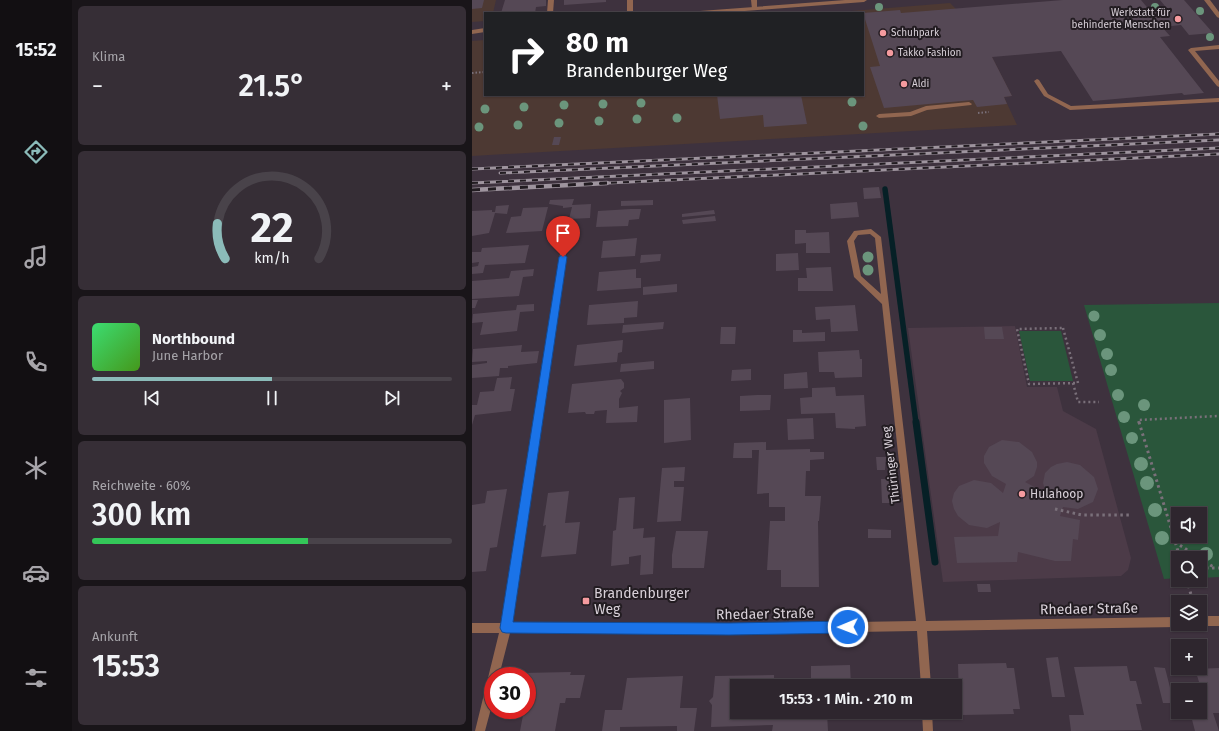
<!DOCTYPE html>
<html lang="de">
<head>
<meta charset="utf-8">
<style>
	:root { --surface:#2e262e; --page:#362e36; --text:#f1f3f6; --muted:#a7a5aa; --line:#49434a; --accent:#8bbbb9 }
	body { margin:0; font-family:"Fira Sans",sans-serif; background:var(--page); color:var(--text); height:100vh; display:flex; flex-direction:column; font-size:15px; white-space:nowrap }
	* { box-sizing:border-box; margin:0 }
	p { font-size:13px; color:var(--muted) }
	.icon { flex:none; width:22px; height:22px; fill:none; stroke:currentColor; stroke-width:2; stroke-linecap:round; stroke-linejoin:round }
	.map { position:relative; flex:1; overflow:hidden }
	.side { display:flex; flex-direction:column; gap:6px; padding:6px; background:#191519; width:400px }
	.side>* { flex:none }
	.top-card { position:absolute; left:12px; top:12px; width:380px; height:84px; border-radius:0px; box-shadow:0 1px 3px #0004,0 0 0 1px var(--line); background:#202124; color:#fff; overflow:hidden }
	.fabs { position:absolute; left:699px; top:507px; display:grid; gap:8px }
	.fabs a { display:grid; place-items:center; width:36px; height:36px; border-radius:0px; background:var(--surface); box-shadow:0 1px 3px #0004,0 0 0 1px var(--line); font-size:20px }
	.speed { position:absolute; left:12px; top:667px; display:flex; gap:8px; font-size:20px; font-weight:700; text-align:center }
	.speed>* { display:grid; place-content:center; width:52px; height:52px; border-radius:50%; background:var(--surface); box-shadow:0 1px 3px #0004,0 0 0 1px var(--line); line-height:1 }
	.speed .limit { border:6px solid #d22; background:#fff; color:#111 }
	.pin { position:absolute; display:grid; place-items:center; width:34px; height:34px; color:#fff; margin:-41px -17px; border-radius:50% 50% 50% 0; rotate:-45deg; box-shadow:0 0 4px #0007 }
	.pin .icon { rotate:45deg }
	.me { position:absolute; width:44px; margin:-22px; rotate:269deg; stroke-linejoin:round; filter:drop-shadow(0 0 3px #0008) }
	.turn { display:flex; align-items:center; gap:14px; height:84px; padding:0 16px; font-size:18px }
	.turn .icon { width:52px; height:52px; stroke-width:2.5 }
	.turn b { display:block; font-size:28px; line-height:34px }
	.big { font-size:30px; font-weight:600; line-height:1.1 }
	.side .widget { flex:1; display:flex; flex-direction:column; justify-content:center; gap:6px; min-width:0; padding:0 14px; border-radius:6px; background:var(--page) }
	.side .dial { align-items:center; gap:0 }
	.dial svg { height:104px; overflow:visible; fill:none; stroke:var(--line); stroke-width:7; stroke-linecap:round; text-anchor:middle }
	.dial text { fill:var(--text); stroke:none }
	.song { display:flex; align-items:center; gap:12px }
	.cover { width:48px; height:48px; border-radius:6px; background:linear-gradient(135deg,hsl(140 70% 55%),hsl(100 70% 35%)) }
	.played { height:4px; border-radius:2px; background:linear-gradient(90deg,var(--accent) 50%,var(--line) 50%) }
	.keys { display:flex; justify-content:space-around; direction:ltr }
	.heat { display:flex; justify-content:space-between; align-items:center; font-size:22px; direction:ltr }
	.charge { height:6px; border-radius:3px; background:linear-gradient(90deg,#34c759 60%,var(--line) 0) }
	.trip { position:absolute; left:258px; top:679px; width:232px; height:40px; border-radius:0px; background:var(--surface); box-shadow:0 1px 3px #0004,0 0 0 1px var(--line); font-weight:600; line-height:40px; text-align:center }
	main { display:flex; flex:1; min-height:0 }
	.dock { display:flex; flex-direction:column; width:72px; justify-content:space-around; align-items:center; background:#120f12; color:var(--muted) }
	.dock .icon { width:28px; height:28px }
	.dock .on { color:var(--accent) }
	.dock b { font-size:18px; color:var(--text) }
	.map>svg:first-child { display:block }
</style>
</head>
<body>
<main>
<nav class="dock">
<b>15:52</b>
<svg class="icon on" aria-label="directions" viewBox="0 0 24 24"><path d="M12 3l9 9-9 9-9-9zM9 14v-3h6M13 9l2 2-2 2"/></svg>
<svg class="icon" aria-label="music" viewBox="0 0 24 24"><path d="M9 18V5l10-2v13"/><circle cx="6" cy="18" r="3"/><circle cx="16" cy="16" r="3"/></svg>
<svg class="icon" aria-label="phone" viewBox="0 0 24 24"><path d="M5 4h4l2 5-3 2q2 4 5 5l2-3 5 2v4C11 20 4 13 5 4z"/></svg>
<svg class="icon" aria-label="climate" viewBox="0 0 24 24"><path d="M12 3v18M4 7l16 10M4 17L20 7"/></svg>
<svg class="icon" aria-label="car" viewBox="0 0 24 24"><path d="M5 17H2v-5l4-1 3-4h7l3 4 3 1v5h-3M9 17h6M6 11h13"/><circle cx="7" cy="17" r="2"/><circle cx="17" cy="17" r="2"/></svg>
<svg class="icon" aria-label="filters" viewBox="0 0 24 24"><path d="M4 7h16M4 17h16"/><circle cx="9" cy="7" r="2"/><circle cx="15" cy="17" r="2"/></svg>
</nav>
<section class="side">
<div class="widget"><p>Klima</p>
<div class="heat"><a>−</a><b class="big">21.5°</b><a>+</a></div>
</div>
<div class="widget dial"><svg viewBox="0 0 100 80">
<path d="M14 69A42 42 0 1 1 86 69"/>
<path d="M14 69A42 42 0 0 1 8 42" stroke="#8bbbb9"/>
<text x="50" y="56" font-size="32" font-weight="700">22</text>
<text x="50" y="72" font-size="11">km/h</text>
</svg></div>
<div class="widget">
<div class="song"><i class="cover"></i><div><b>Northbound</b><p>June Harbor</p></div></div>
<div class="played"></div>
<div class="keys"><svg class="icon" aria-label="previous" viewBox="0 0 24 24"><path d="M18 5L8 12l10 7zM5 5v14"/></svg><svg class="icon" aria-label="pause" viewBox="0 0 24 24"><path d="M8 5v14M16 5v14"/></svg><svg class="icon" aria-label="next" viewBox="0 0 24 24"><path d="M6 5l10 7-10 7zM19 5v14"/></svg></div>
</div>
<div class="widget"><p>Reichweite · 60%</p><b class="big">300 km</b><div class="charge"></div></div>
<div class="widget"><p>Ankunft</p><b class="big">15:53</b></div>
</section>
<div class="map">
<svg width="747" height="731" viewBox="0 0 747 731">
	<rect width="100%" height="100%" fill="#3e323e"/>
	<!-- commercial -->
	<path fill="#4d3933" d="M0 0H24L21 13H13V21L0 22Z
		M478 3 484 9 509 58 520 57 540 96 532 97 545 125 0 156V41L13 40V95H391V13H355Z"/>
	<!-- education -->
	<path fill="#4c3b48" d="M543 326 555 387H585L591 411 624 429 659 558 656 570 649 576 471 582 436 328Z"/>
	<!-- green -->
	<path fill="#2a563b" fill-rule="evenodd" d="M747 303V577L728 578V558H706V578L692 579 612 305ZM706 514H728V536H706Z
		M547 331H589L601 381H558Z"/>
	<g fill="none" stroke-linecap="round" stroke-linejoin="round">
		<!-- stream-far1 -->
		<path stroke="#062026" stroke-width="5.5" d="M413 189 444 423"/>
		<!-- stream -->
		<path stroke="#062026" stroke-width="7" d="M444 422 463 562"/>
	</g>
	<!-- building -->
	<path fill="#554855" d="M0 0H12L10 8 0 9Z
		M33 0H74V6L64 7 63 13H29Z
		M92 0H134V2L92 5Z
		M591 0H669L679 12 697 11 688 0H712L741 33 717 35 709 25 690 27 698 36 688 37 732 93 712 95 710 93 621 101 589 51 520 57 540 96 532 97 535 104 505 107 501 100 412 108 398 67 408 66 391 13 428 10 429 13Z
		M245 95H329L335 124 292 127 291 115 248 119Z
		M82 137H89L87 145H80Z
		M407 187 409 198 392 199 391 188Z
		M102 199 100 205 119 204 118 218 97 219 100 207 91 208V206L77 204 78 200Z
		M181 200V205L149 206V201Z
		M385 202 387 217 359 219 358 204Z
		M37 205 35 214 23 213 17 233 0 236V211L20 210V212H23L24 206Z
		M76 207 70 231 34 233 39 217 49 216 51 208Z
		M159 209H169L167 219 157 220 156 226 124 227 126 211Z
		M242 210 243 214 210 217V214Z
		M243 216 244 221 211 224 210 220Z
		M323 230H334V233L357 232 358 253H334V243L323 244Z
		M165 238 163 256 129 258 131 241Z
		M57 245 53 263 13 265 11 273 0 274V267L6 266 7 262 0 263V252H9L10 248Z
		M326 253 327 270 304 271V254Z
		M189 254 188 261 168 263 169 255Z
		M359 267 361 291H326V278H335L334 268Z
		M62 269 61 276 51 277 47 296 0 299V281L37 278 39 271Z
		M164 269V278H169V288L125 291 127 272Z
		M205 284V292L171 295V287Z
		M0 300H6L3 308H0Z
		M166 301 165 317 152 318V323L115 325 117 305Z
		M62 304V311L48 312 45 331 8 335 11 322 0 323 1 314 44 310 45 305Z
		M383 305 386 331 359 332 358 319 344 320 343 307Z
		M192 322 191 329 150 333 151 325Z
		M249 327H264L263 344H248Z
		M512 327H530L532 339H513Z
		M321 330H330V333L353 332V341L321 342Z
		M151 340 150 352 146 353 145 362 102 366 105 345Z
		M50 345 49 352 67 351 65 363 36 366V368H28L27 376 0 378V365L15 363V361L0 362 1 349Z
		M387 350 388 359H390V377L363 378 362 372H347L346 352Z
		M182 361V369L148 372 149 364Z
		M279 369V380L259 381 260 370Z
		M335 372 336 388 312 389V374Z
		M40 377 38 389H43L39 411 3 415 0 425V405H5L8 392 22 391 25 378Z
		M149 379 152 383V388L148 391 150 393 147 399V408L166 406 165 422 134 423 135 410 123 411 122 414H114L113 412 96 413 100 384Z
		M363 387 364 396 392 395 394 426 383 427V429L364 428 363 413 329 414 328 398 340 397V388Z
		M285 395H299L298 410 268 411V396Z
		M218 398 219 440 192 443V400Z
		M341 418 342 439 316 440 315 419Z
		M530 440 547 442 560 452 565 462V467L562 476 553 482 574 493 571 483 573 473 579 467 585 464 595 462 608 465 622 477 626 489 621 502 606 509 591 507 588 516 608 520 606 540 601 539 599 561H583L546 552 545 562 485 563 482 537 526 536 528 522 515 528 497 525 486 516 482 509 480 501 482 493 487 486 502 480 519 483 531 493 534 484 520 476 512 463V456L517 447Z
		M294 442V450L338 449V452H352V459L338 460V471H334L333 496H349L347 521H346L347 587H309V570H295L298 521H313V507H297V493L285 494 287 450H280V458H261L262 443Z
		M404 457H414L413 470H405Z
		M213 467 212 481H202V487H212L209 521 185 522 190 468Z
		M409 479H417L418 503H410Z
		M35 489 25 547 18 548 14 571 0 572V505L13 503 15 491Z
		M97 491 93 523 108 522 104 554 69 557 74 525 71 526 76 493Z
		M163 497 161 529 172 528 171 538 183 537 181 574 168 575 169 555 157 557V564L139 566 141 531 144 530 147 498Z
		M396 529 419 530V538H396Z
		M204 531H236L232 568H200V555Z
		M505 584H518L519 592H506Z
		M586 657 593 697H580L574 658Z
		M534 663 535 668H542L548 709H541L542 714 491 715 489 696H487L486 664Z
		M378 665 379 686H339V666Z
		M655 666 658 681H664L670 704H664L670 730 599 731 597 715H612L602 667Z
		M682 667 693 668 702 703H691Z
		M747 668V713H741L747 731H723L718 712H728V695H731L723 669Z
		M99 672 98 675H113L108 698H94L93 703H88L83 731H48L52 710H55V676H49L50 673Z
		M302 675V686H265V712L355 713 356 731H300L301 725 239 727 240 705 237 701 241 697 243 676Z
		M211 676 208 708H225L222 731H205V726L148 727V731H130L133 710H150L155 678Z"/>
	<g fill="none" stroke-linecap="round" stroke-linejoin="round">
		<!-- path-far2 -->
		<path stroke="#7a707a" stroke-width="2" stroke-dasharray="1.5 2" stroke-linecap="butt" d="M0 73 13 72
			M506 113 517 112"/>
		<!-- path-far1 -->
		<path stroke="#7a707a" stroke-width="2.5" stroke-dasharray="2 3" stroke-linecap="butt" d="M591 328 606 383 557 384 545 329Z
			M601 383 606 402H627
			M667 423 666 420 747 416"/>
		<!-- path -->
		<path stroke="#7a707a" stroke-width="3" stroke-dasharray="2.5 3.5" stroke-linecap="butt" d="M667 422 708 558
			M583 509 610 515H660
			M703 542 743 568
			M728 568H747
			M715 580 721 602"/>
		<!-- service -->
		<path fill="#916650" fill-rule="evenodd" d="M76 0H82L81 13H75Z
			M279 0H285V10L280 9Z
			M747 45V49L723 51 747 81V87L745 86 716 50 719 48Z
			M565 79 567 80 576 94 599 106 747 98V102L598 110 572 96 562 81Z
			M497 102 500 104 499 105 455 110 439 116 407 118 404 116 407 114 438 112 454 106Z"/>
		<!-- minor -->
		<path fill="#916650" fill-rule="evenodd" d="M155 0H161V13H155Z
			M373 0H395L392 2 247 13H225L228 11Z
			M732 0H738L747 12V18L745 17Z
			M13 28V32L0 34V30Z
			M399 229 409 237 454 621 706 617V624H710V625L706 627 455 631 459 686H449L445 631 257 634 38 633 27 676H21V701L13 731H3L27 633H0V623H30L90 241 93 239 96 241 40 623 257 624 444 621 410 304 382 277 375 241 382 231ZM398 234 403 238 409 294 389 276 382 241 386 235Z
			M728 616H747V626H728L724 624H728Z
			M450 712H460L461 731H451Z"/>
		<defs>
			<path id="rail-far1" d="M0 169 747 134
				M28 173 747 140
				M0 183 747 148
				M115 184 747 154"/>
			<path id="rail" d="M0 190 135 183"/>
		</defs>
		<!-- rail-far1 casing -->
		<use href="#rail-far1" stroke="#9e949e" stroke-width="3"/>
		<!-- rail casing -->
		<use href="#rail" stroke="#9e949e" stroke-width="4.5"/>
		<!-- rail-far1 -->
		<use href="#rail-far1" stroke="#221c21" stroke-width="2" stroke-dasharray="6" stroke-linecap="butt"/>
		<!-- rail -->
		<use href="#rail" stroke="#221c21" stroke-width="3" stroke-dasharray="8" stroke-linecap="butt"/>
	</g>
	<!-- trees -->
	<g fill="#6b957c">
		<circle cx="407" cy="7" r="4"/>
		<circle cx="683" cy="7" r="4"/>
		<circle cx="728" cy="11" r="4"/>
		<circle cx="738" cy="37" r="4"/>
		<circle cx="380" cy="102" r="4.5"/>
		<circle cx="169" cy="103" r="4.5"/>
		<circle cx="131" cy="104" r="4.5"/>
		<circle cx="92" cy="105" r="4.5"/>
		<circle cx="52" cy="107" r="4.5"/>
		<circle cx="13" cy="109" r="4.5"/>
		<circle cx="205" cy="118" r="4.5"/>
		<circle cx="165" cy="119" r="4.5"/>
		<circle cx="127" cy="121" r="4.5"/>
		<circle cx="87" cy="123" r="4.5"/>
		<circle cx="46" cy="125" r="4.5"/>
		<circle cx="391" cy="126" r="4.5"/>
		<circle cx="7" cy="127" r="4.5"/>
		<circle cx="396" cy="257" r="5.5"/>
		<circle cx="396" cy="270" r="5.5"/>
		<circle cx="622" cy="316" r="5.5"/>
		<circle cx="628" cy="335" r="6"/>
		<circle cx="635" cy="354" r="6"/>
		<circle cx="639" cy="370" r="6"/>
		<circle cx="646" cy="395" r="6"/>
		<circle cx="672" cy="405" r="6"/>
		<circle cx="652" cy="417" r="6"/>
		<circle cx="660" cy="438" r="6"/>
		<circle cx="669" cy="464" r="7"/>
		<circle cx="675" cy="483" r="7"/>
		<circle cx="683" cy="510" r="7"/>
		<circle cx="690" cy="538" r="7"/>
		<circle cx="734" cy="554" r="7"/>
	</g>
	<!-- route -->
	<path fill="#1a73e8" stroke="#114b97" d="M91 254 95 257 41 622 257 623 376 621 380 623 382 627 380 631 376 633 257 635 34 633 30 632 28 628 87 257Z"/>
	<!-- markers -->
	<g fill="#f59b9f" stroke="#221c21" stroke-width="1.5">
		<circle cx="706" cy="19" r="4"/>
		<circle cx="411" cy="33" r="4"/>
		<circle cx="418" cy="53" r="4"/>
		<circle cx="432" cy="84" r="4"/>
		<circle cx="550" cy="494" r="4"/>
		<rect x="110" y="597" width="8" height="8" rx="2"/>
	</g>
	<g text-anchor="middle" dominant-baseline="central" stroke-width="4" stroke-linejoin="round" paint-order="stroke">
		<!-- far-poi labels -->
		<g font-size="10" fill="#d8d0d8" stroke="#221c21" text-anchor="start">
			<text x="698" y="13" text-anchor="end">Werkstatt für<tspan x="698" dy="12">behinderte Menschen</tspan></text>
			<text x="419" y="33">Schuhpark</text>
			<text x="426" y="53">Takko Fashion</text>
			<text x="440" y="84">Aldi</text>
		</g>
		<!-- street labels -->
		<g font-size="12" fill="#d8d0d8" stroke="#221c21">
			<text transform="translate(419 465) rotate(-97)">Thüringer Weg</text>
		</g>
		<!-- poi labels -->
		<g font-size="12" fill="#d8d0d8" stroke="#221c21" text-anchor="start">
			<text x="558" y="494">Hulahoop</text>
		</g>
		<!-- near-poi labels -->
		<g font-size="14" fill="#d8d0d8" stroke="#221c21" text-anchor="start">
			<text x="122" y="593">Brandenburger<tspan x="122" dy="16">Weg</tspan></text>
		</g>
		<!-- near-street labels -->
		<g font-size="14" fill="#d8d0d8" stroke="#221c21">
			<text transform="translate(617 609) rotate(-1)">Rhedaer Straße</text>
			<text transform="translate(293 614) rotate(-1)">Rhedaer Straße</text>
		</g>
	</g>
</svg>
<div class="fabs">
<a><svg class="icon" aria-label="sound" viewBox="0 0 24 24"><path d="M4 9h4l5-4v14l-5-4H4zM17 9q2 3 0 6"/></svg></a>
<a><svg class="icon" aria-label="search" viewBox="0 0 24 24"><circle cx="10" cy="10" r="6"/><path d="M15 15l6 6"/></svg></a>
<a><svg class="icon" aria-label="layers" viewBox="0 0 24 24"><path d="M12 4l9 5-9 5-9-5zM3 14l9 5 9-5"/></svg></a>
<a>+</a>
<a>−</a>
</div>
<div class="speed"><div class="limit">30</div></div>
<div class="pin" style="left:91px;top:257px;background:#d93025"><svg class="icon" aria-label="arrive" viewBox="0 0 24 24"><path d="M6 21V4h12l-3 4 3 4H6"/></svg></div>
<svg class="me" style="left:376px;top:627px" viewBox="-20 -20 40 40"><circle r="17" fill="#1a73e8" stroke="#fff" stroke-width="3"/><path d="M0-11L8 9 0 5-8 9z" fill="#fff"/></svg>
<div class="trip">15:53 · 1 Min. · 210 m</div>
<div class="top-card">
<div class="turn"><svg class="icon" aria-label="right" viewBox="0 0 24 24"><path d="M7 20v-9h11M14 6l5 5-5 5"/></svg><div><b>80 m</b>Brandenburger Weg</div></div>
</div>
</div>
</main>
</body>
</html>
